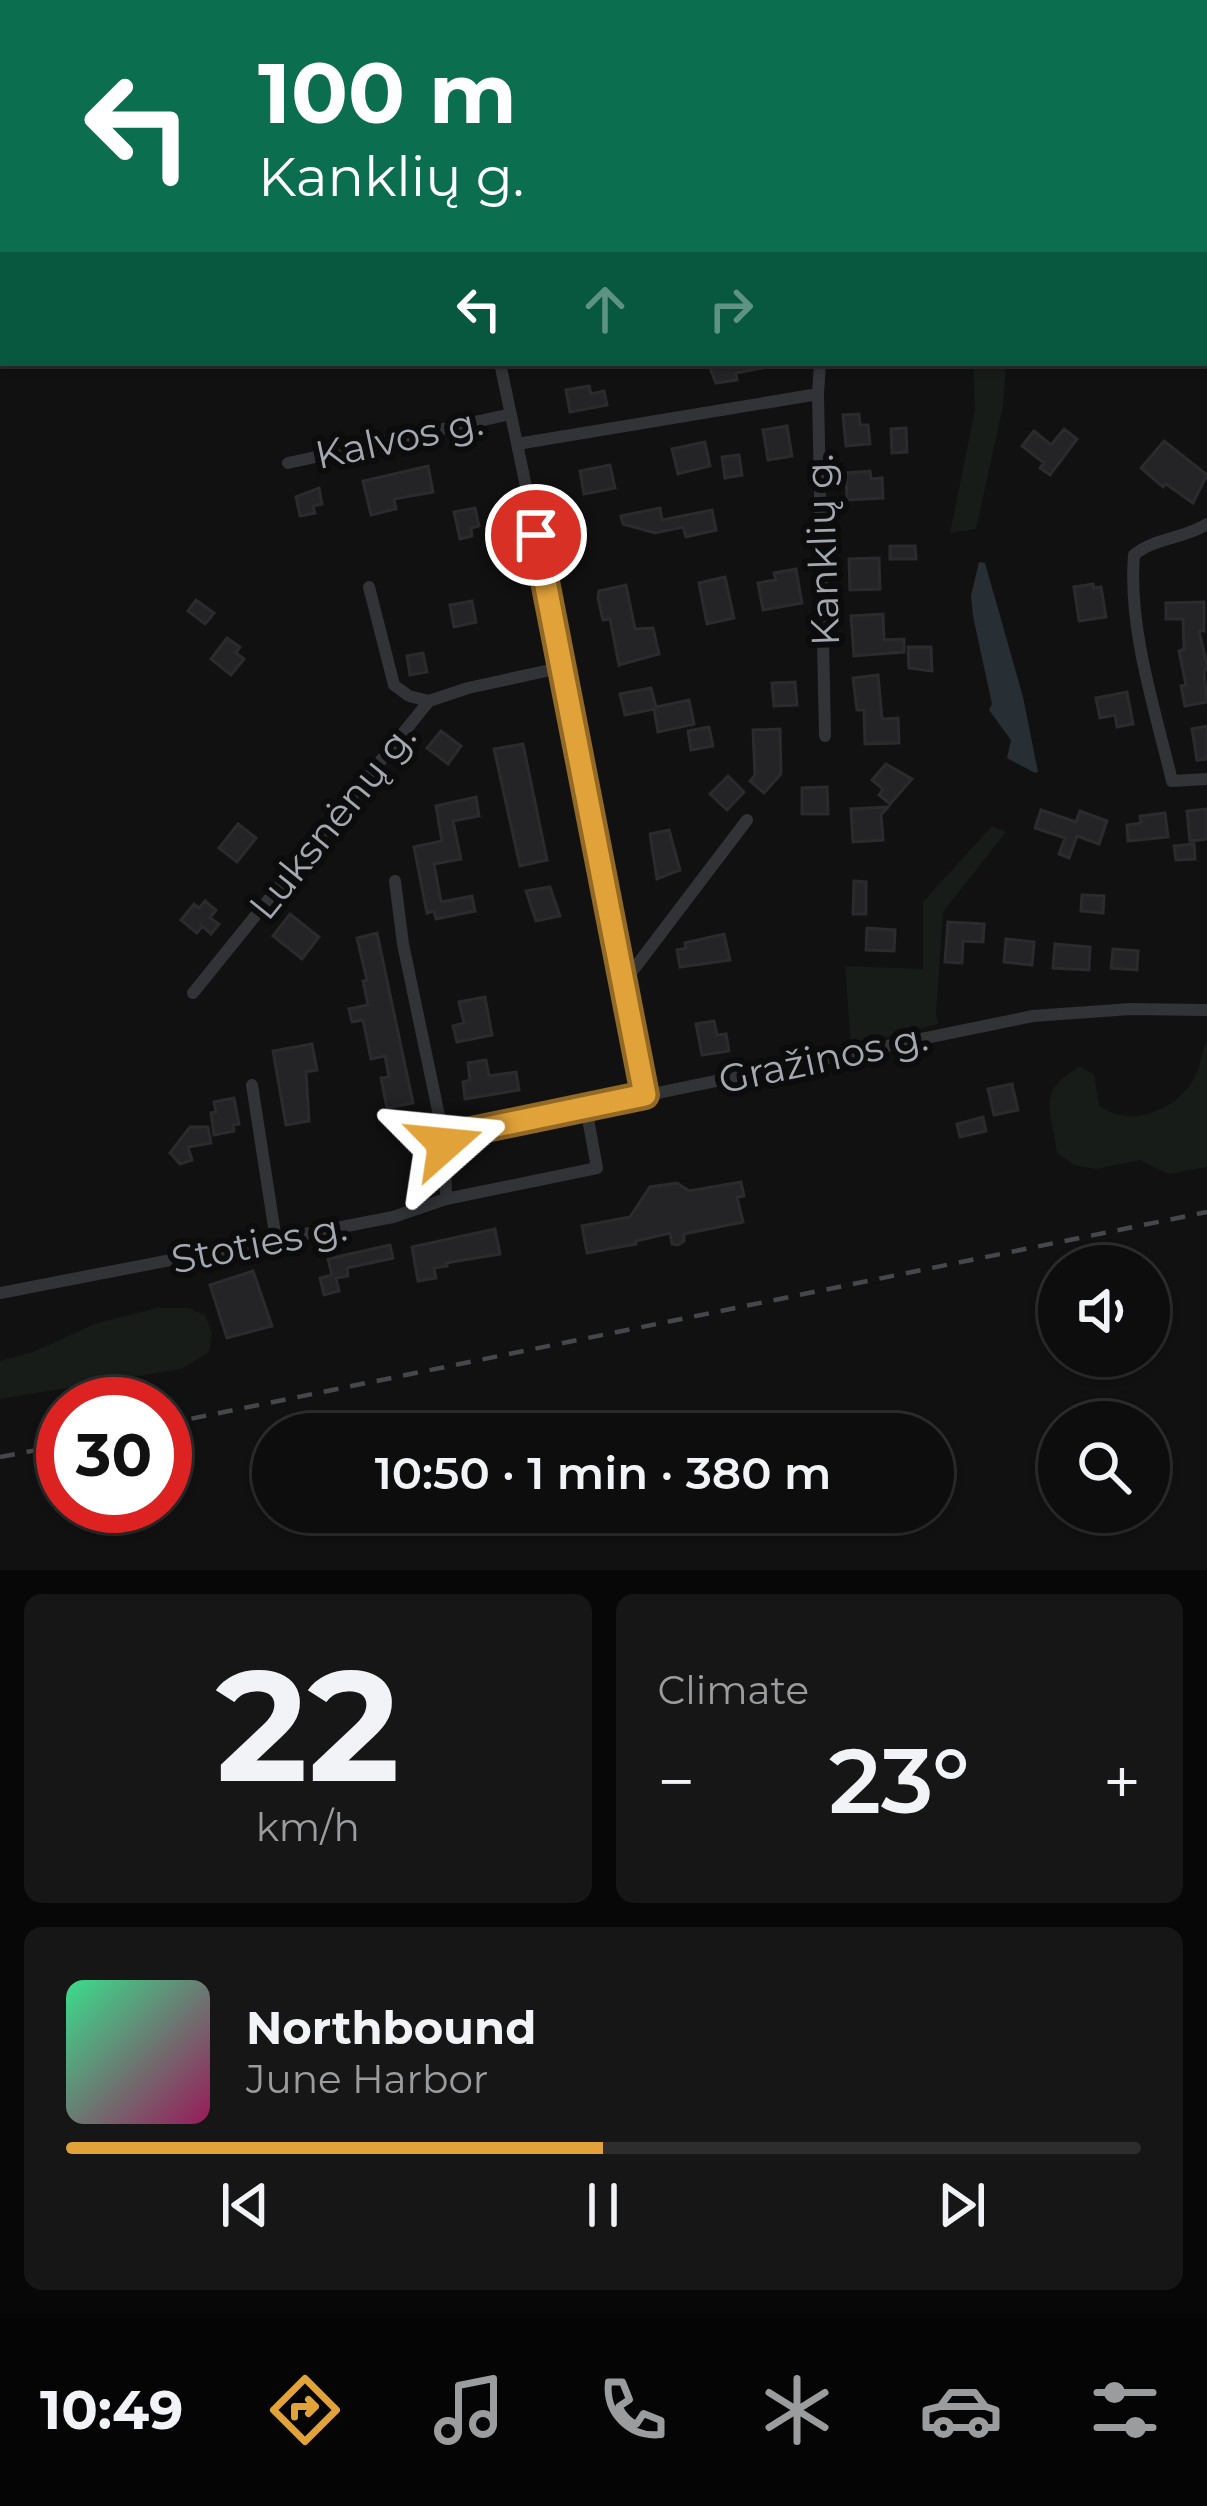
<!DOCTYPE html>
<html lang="en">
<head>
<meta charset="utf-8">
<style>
	:root { --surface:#0d0d0e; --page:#161617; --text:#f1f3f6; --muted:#9a9c9e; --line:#2d2d2e; --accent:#e1a239 }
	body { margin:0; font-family:Montserrat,sans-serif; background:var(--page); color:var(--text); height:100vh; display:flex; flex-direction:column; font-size:45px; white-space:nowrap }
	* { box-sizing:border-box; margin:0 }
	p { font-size:39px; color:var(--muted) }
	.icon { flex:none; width:66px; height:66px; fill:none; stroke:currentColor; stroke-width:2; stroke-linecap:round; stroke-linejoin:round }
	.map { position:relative; height:1570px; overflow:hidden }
	.details { display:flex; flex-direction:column; gap:24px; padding:24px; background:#070708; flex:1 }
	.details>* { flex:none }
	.guide { position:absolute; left:0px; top:0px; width:1209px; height:366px; box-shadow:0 3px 9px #0004,0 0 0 3px var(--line); background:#0b6e4f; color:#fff; overflow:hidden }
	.fabs { position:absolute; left:1038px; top:1245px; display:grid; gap:24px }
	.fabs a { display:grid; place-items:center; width:132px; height:132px; border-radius:50%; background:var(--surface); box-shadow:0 3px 9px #0004,0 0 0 3px var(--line); font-size:60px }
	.speed { position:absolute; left:36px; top:1377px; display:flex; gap:24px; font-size:60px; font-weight:700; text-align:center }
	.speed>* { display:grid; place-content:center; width:156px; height:156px; border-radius:50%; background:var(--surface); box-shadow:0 3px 9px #0004,0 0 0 3px var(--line); line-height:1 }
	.speed .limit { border:18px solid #d22; background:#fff; color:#111 }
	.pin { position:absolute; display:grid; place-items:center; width:102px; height:102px; color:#fff; margin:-51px; border:6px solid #fff; border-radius:50%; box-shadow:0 3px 12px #0007 }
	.me { position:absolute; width:132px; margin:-66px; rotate:72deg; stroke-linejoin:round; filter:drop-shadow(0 0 9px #0008) }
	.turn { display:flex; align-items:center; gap:42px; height:252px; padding:0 60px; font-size:54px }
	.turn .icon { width:156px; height:156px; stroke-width:2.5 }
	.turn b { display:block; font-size:84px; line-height:102px }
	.lanes { display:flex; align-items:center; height:114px; padding:0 60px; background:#0003; justify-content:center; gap:60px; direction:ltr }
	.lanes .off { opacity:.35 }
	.big { font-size:90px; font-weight:600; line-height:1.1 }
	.details .card { flex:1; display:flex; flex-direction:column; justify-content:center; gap:18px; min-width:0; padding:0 42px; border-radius:18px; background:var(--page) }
	.details .dial { align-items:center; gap:0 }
	.dial b { font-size:156px; line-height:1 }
	.song { display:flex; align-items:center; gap:36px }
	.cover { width:144px; height:144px; border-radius:18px; background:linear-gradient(135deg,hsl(150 70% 55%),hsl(330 70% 35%)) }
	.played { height:12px; border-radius:6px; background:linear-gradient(90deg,var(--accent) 50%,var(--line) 50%) }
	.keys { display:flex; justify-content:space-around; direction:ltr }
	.heat { display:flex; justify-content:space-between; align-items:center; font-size:66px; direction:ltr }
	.details .tiles { flex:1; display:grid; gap:24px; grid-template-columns:1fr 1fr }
	.card:last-child { grid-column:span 2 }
	.trip { position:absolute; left:252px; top:1413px; width:702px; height:120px; border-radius:60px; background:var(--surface); box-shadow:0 3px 9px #0004,0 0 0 3px var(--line); font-weight:600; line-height:120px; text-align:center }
	.menu { display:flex; height:192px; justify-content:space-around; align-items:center; background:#050506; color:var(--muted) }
	.menu .icon { width:84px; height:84px }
	.menu .on { color:var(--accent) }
	.menu b { font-size:54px; color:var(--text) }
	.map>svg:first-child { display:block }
</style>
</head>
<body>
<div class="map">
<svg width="1207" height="1570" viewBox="0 0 1207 1570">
	<rect width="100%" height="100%" fill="#111112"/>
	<!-- green -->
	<path fill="#171c18" d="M973 363H1006L1003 406 976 529 950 533 975 410Z
		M992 826 1006 832 943 912 936 1013 938 1024 851 1046 845 966 923 969V902Z
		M1207 1041V1167L1169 1174 1140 1160 1096 1169 1074 1165 1057 1153C1052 1112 1035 1090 1080 1067L1094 1075 1099 1105C1129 1130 1178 1110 1195 1077 1201 1066 1201 1052 1207 1041Z
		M156 1308H188L205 1315 212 1333 209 1352 181 1369 0 1399V1361L33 1352 95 1324Z"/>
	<!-- water -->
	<path fill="#282f34" d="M979 562 985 563 1023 697 1038 772 1035 773 1007 758 1011 740 989 710 992 704 973 616 971 596Z"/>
	<!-- building -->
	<path fill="#242426" stroke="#2b2b2e" stroke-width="3" d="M708 363H763V368L736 373 737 380 716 383Z
		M589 386 591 394 604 391 607 405 570 412 566 390Z
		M859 414 860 425H868L870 444 846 446 843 415Z
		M787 426 792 456 768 460 763 430Z
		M906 428 907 452 892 453 891 429Z
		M1064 429 1077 439 1050 475 1040 468 1044 463 1022 446 1034 431 1051 445Z
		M1164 441 1207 475 1193 503 1166 484 1163 487 1141 468Z
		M705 442 710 466 678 474 672 449Z
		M739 455 742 475 725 478 722 457Z
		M610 465 615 488 584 494 580 471Z
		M428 466 433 492 394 499 396 509 371 515 363 481Z
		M870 471 871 479 882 478 883 498 847 500 846 473Z
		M319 488 322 504 313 506 315 513 300 516 296 497Z
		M475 508 479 526 471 528 472 536 460 539 454 512Z
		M660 508 662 520 712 510 716 530 686 537 683 527 655 533 623 524 621 516Z
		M890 546H915L916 559H890Z
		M879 558 880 589 850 590 849 559Z
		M796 569 802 603 763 610 758 583 776 580 774 573Z
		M725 577 734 618 707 624 699 583Z
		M1093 584 1094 588 1101 587 1106 617 1079 621 1074 587Z
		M626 585 635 629 653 628 659 654 619 665 610 619 603 620 598 598 599 591Z
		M196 600 214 613 205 624 188 611Z
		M472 601 476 622 454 627 450 605Z
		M1204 602V631H1199L1207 665 1204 673 1207 702 1185 706 1181 686 1186 685 1179 651 1184 649 1183 619H1166V603Z
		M883 614 884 640 904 639V652L854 656 851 616Z
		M227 638 240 647 236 653 244 659 231 675 211 659Z
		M908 647H931L932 671 909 668Z
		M423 653 427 672 410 675 407 656Z
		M878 675 882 719 898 718 899 743 865 744 864 710H857L853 678Z
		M795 682 797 705 774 706 772 683Z
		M651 688 656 707 689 700 694 724 658 732 654 709 625 715 620 694Z
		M1127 692 1133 724 1117 727 1115 715 1100 718 1096 698Z
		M1207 726V759L1197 760 1192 729Z
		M709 727 713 746 691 750 688 731Z
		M780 729 781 774 764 793 750 781 755 775 753 730Z
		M441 731 461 746 448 764 427 748Z
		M523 744 547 860 520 866 494 749Z
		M886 764 912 779 890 804 879 795 883 789 872 780Z
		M728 776 744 792 727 810 710 794Z
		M827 787 828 814H802V788Z
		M476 797 479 816 453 821 461 859 434 864 441 902 472 896 475 911 436 919 434 911 427 913 414 847 442 841 436 806Z
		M888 807 881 815 883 840 853 842 851 809Z
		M1207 809V839L1190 841 1187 811Z
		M1041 810 1076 822 1080 811 1107 821 1099 844 1077 836 1069 858 1059 854 1065 838 1035 828Z
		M1165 813 1168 837 1128 841 1127 825 1141 823 1140 816Z
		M238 824 256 838 237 862 219 848Z
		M669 830 680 870 657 879 650 834Z
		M1194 844 1195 859 1176 860 1174 846Z
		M854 881 866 882V914H853Z
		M550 887 560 916 536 921 526 891Z
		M1082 895 1104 896 1103 913 1081 911Z
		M205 901 216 910 210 918 219 924 211 934 202 926 197 933 181 920 194 904 199 908Z
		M290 914 319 937 302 959 273 936Z
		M948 922 984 924 983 942 963 941 962 963 945 962Z
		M867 928 895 930 894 951 866 950Z
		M377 933 413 1103 387 1108 381 1078 389 1077 385 1056 371 1059 363 1020 352 1022 349 1009 368 1005 363 981 367 980 357 938Z
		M724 934 730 960 680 967 677 950 686 948 685 943Z
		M1006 939 1034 942 1032 965 1004 962Z
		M1055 944 1090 947 1089 970 1053 968Z
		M1113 949 1138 951 1137 970 1111 968Z
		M485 997 492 1035 457 1042 453 1026 464 1023 459 1002Z
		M714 1021 717 1035 726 1034 729 1051 702 1055 696 1024Z
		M312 1044 317 1070 306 1072 309 1121 286 1125 273 1051Z
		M486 1060 489 1076 516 1072 519 1090 465 1099 463 1082 470 1080 468 1063Z
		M1012 1084 1018 1110 994 1115 988 1089Z
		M234 1098 239 1124 233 1125 234 1131 214 1135 211 1113 216 1112 214 1102Z
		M983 1117 986 1131 960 1137 957 1124Z
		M190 1127H208L211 1143 188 1147 192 1160 180 1164 170 1153Z
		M741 1182 744 1196 737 1197 743 1222 684 1234V1241L678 1245 672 1244 670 1233 636 1241V1244L587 1253 582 1226 630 1217 650 1187 677 1183 689 1191Z
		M495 1229 500 1254 446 1263 447 1266 434 1268 436 1278 418 1281 412 1247Z
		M390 1245 393 1258 347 1268 348 1276 336 1278 339 1291 324 1295 320 1278 332 1275 328 1259Z
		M253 1271 272 1326 227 1338 210 1285Z"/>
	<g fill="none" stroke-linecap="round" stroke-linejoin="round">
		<!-- street -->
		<path stroke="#323336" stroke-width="12" d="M423 0V3
			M500 363 564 667 624 982
			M820 363 818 394 825 736
			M517 444 818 394
			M288 463 511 414
			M1207 524C1184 539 1156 537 1134 555 1128 629 1155 709 1172 781L1207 779
			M369 587 394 685 409 696 429 701
			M395 881 403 944 445 1144 446 1199
			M193 993 429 701 468 688 564 667
			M252 1085 276 1240
			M645 1095 624 982 747 820
			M445 1144 462 1133 1033 1016 1130 1009 1207 1010
			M0 1293 393 1217 446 1199 597 1168 586 1108"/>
		<!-- secondary -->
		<path stroke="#404246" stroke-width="16" d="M823 0 827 3
			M1206 274 1207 275"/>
		<!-- rail -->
		<path stroke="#45474b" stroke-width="4.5" stroke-dasharray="15 12" stroke-linecap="butt" d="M165 1424 1207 1212
			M0 1457 63 1445"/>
	</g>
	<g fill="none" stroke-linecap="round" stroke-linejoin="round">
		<defs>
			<path id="route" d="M445 1144 462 1133 645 1095 536 535"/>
		</defs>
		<!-- route casing -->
		<use href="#route" stroke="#926925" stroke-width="30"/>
		<!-- route -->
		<use href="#route" stroke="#e1a239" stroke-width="21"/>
	</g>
	<g text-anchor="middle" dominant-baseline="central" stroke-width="12" stroke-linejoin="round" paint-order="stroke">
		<!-- street labels -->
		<g font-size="39" fill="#a3a8b1" stroke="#0c0c0d">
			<text transform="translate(399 438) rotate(-12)">Kalvos g.</text>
			<text transform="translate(822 550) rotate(-92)">Kanklių g.</text>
			<text transform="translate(332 821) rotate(-51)">Luksnėnų g.</text>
			<text transform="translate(823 1058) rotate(-12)">Gražinos g.</text>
			<text transform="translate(259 1243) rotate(-11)">Stoties g.</text>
		</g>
	</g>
</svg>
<div class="fabs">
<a><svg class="icon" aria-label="sound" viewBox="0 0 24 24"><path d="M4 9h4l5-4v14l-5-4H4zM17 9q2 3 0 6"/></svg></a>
<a><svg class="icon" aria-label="search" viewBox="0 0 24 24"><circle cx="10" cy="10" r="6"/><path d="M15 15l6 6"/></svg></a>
</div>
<div class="speed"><div class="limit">30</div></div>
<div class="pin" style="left:536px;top:535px;background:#d93025"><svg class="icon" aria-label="arrive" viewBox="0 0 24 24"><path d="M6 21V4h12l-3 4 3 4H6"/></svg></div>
<svg class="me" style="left:445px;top:1144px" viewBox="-20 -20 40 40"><path d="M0-17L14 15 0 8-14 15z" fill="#e1a239" stroke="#fff" stroke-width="4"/></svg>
<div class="trip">10:50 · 1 min · 380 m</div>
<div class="guide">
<div class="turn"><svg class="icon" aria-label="left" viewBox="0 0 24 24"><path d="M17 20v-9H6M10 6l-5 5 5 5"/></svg><div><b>100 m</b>Kanklių g.</div></div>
<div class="lanes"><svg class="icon" aria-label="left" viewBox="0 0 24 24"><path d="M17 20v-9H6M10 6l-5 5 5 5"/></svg><svg class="icon off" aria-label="ahead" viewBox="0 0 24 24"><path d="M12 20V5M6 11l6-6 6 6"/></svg><svg class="icon off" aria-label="right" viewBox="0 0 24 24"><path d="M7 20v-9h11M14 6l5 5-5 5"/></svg></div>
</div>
</div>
<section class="details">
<div class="tiles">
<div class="card dial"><b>22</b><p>km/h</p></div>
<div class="card"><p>Climate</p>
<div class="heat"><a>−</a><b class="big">23°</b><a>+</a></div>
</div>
<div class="card">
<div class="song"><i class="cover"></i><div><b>Northbound</b><p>June Harbor</p></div></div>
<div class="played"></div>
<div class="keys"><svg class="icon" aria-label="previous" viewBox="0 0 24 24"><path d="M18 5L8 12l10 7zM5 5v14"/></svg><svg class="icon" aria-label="pause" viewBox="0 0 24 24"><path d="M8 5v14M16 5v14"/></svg><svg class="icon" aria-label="next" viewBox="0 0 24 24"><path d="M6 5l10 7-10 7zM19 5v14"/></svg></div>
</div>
</div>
</section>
<nav class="menu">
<b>10:49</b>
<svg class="icon on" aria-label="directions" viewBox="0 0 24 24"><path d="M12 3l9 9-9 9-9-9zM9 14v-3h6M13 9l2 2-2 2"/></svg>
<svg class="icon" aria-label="music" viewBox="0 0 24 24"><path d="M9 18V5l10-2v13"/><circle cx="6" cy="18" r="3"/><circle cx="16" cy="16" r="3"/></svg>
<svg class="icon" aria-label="phone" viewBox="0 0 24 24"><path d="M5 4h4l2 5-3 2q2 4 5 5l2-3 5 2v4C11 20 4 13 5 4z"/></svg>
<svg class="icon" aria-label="climate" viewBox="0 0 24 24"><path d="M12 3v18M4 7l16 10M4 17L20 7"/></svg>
<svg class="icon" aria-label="car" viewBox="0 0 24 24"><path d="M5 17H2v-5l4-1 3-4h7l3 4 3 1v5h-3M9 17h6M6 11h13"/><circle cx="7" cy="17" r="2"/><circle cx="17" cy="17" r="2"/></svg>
<svg class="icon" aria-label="filters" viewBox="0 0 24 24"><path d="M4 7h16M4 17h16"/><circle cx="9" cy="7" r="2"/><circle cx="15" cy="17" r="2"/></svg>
</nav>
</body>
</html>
